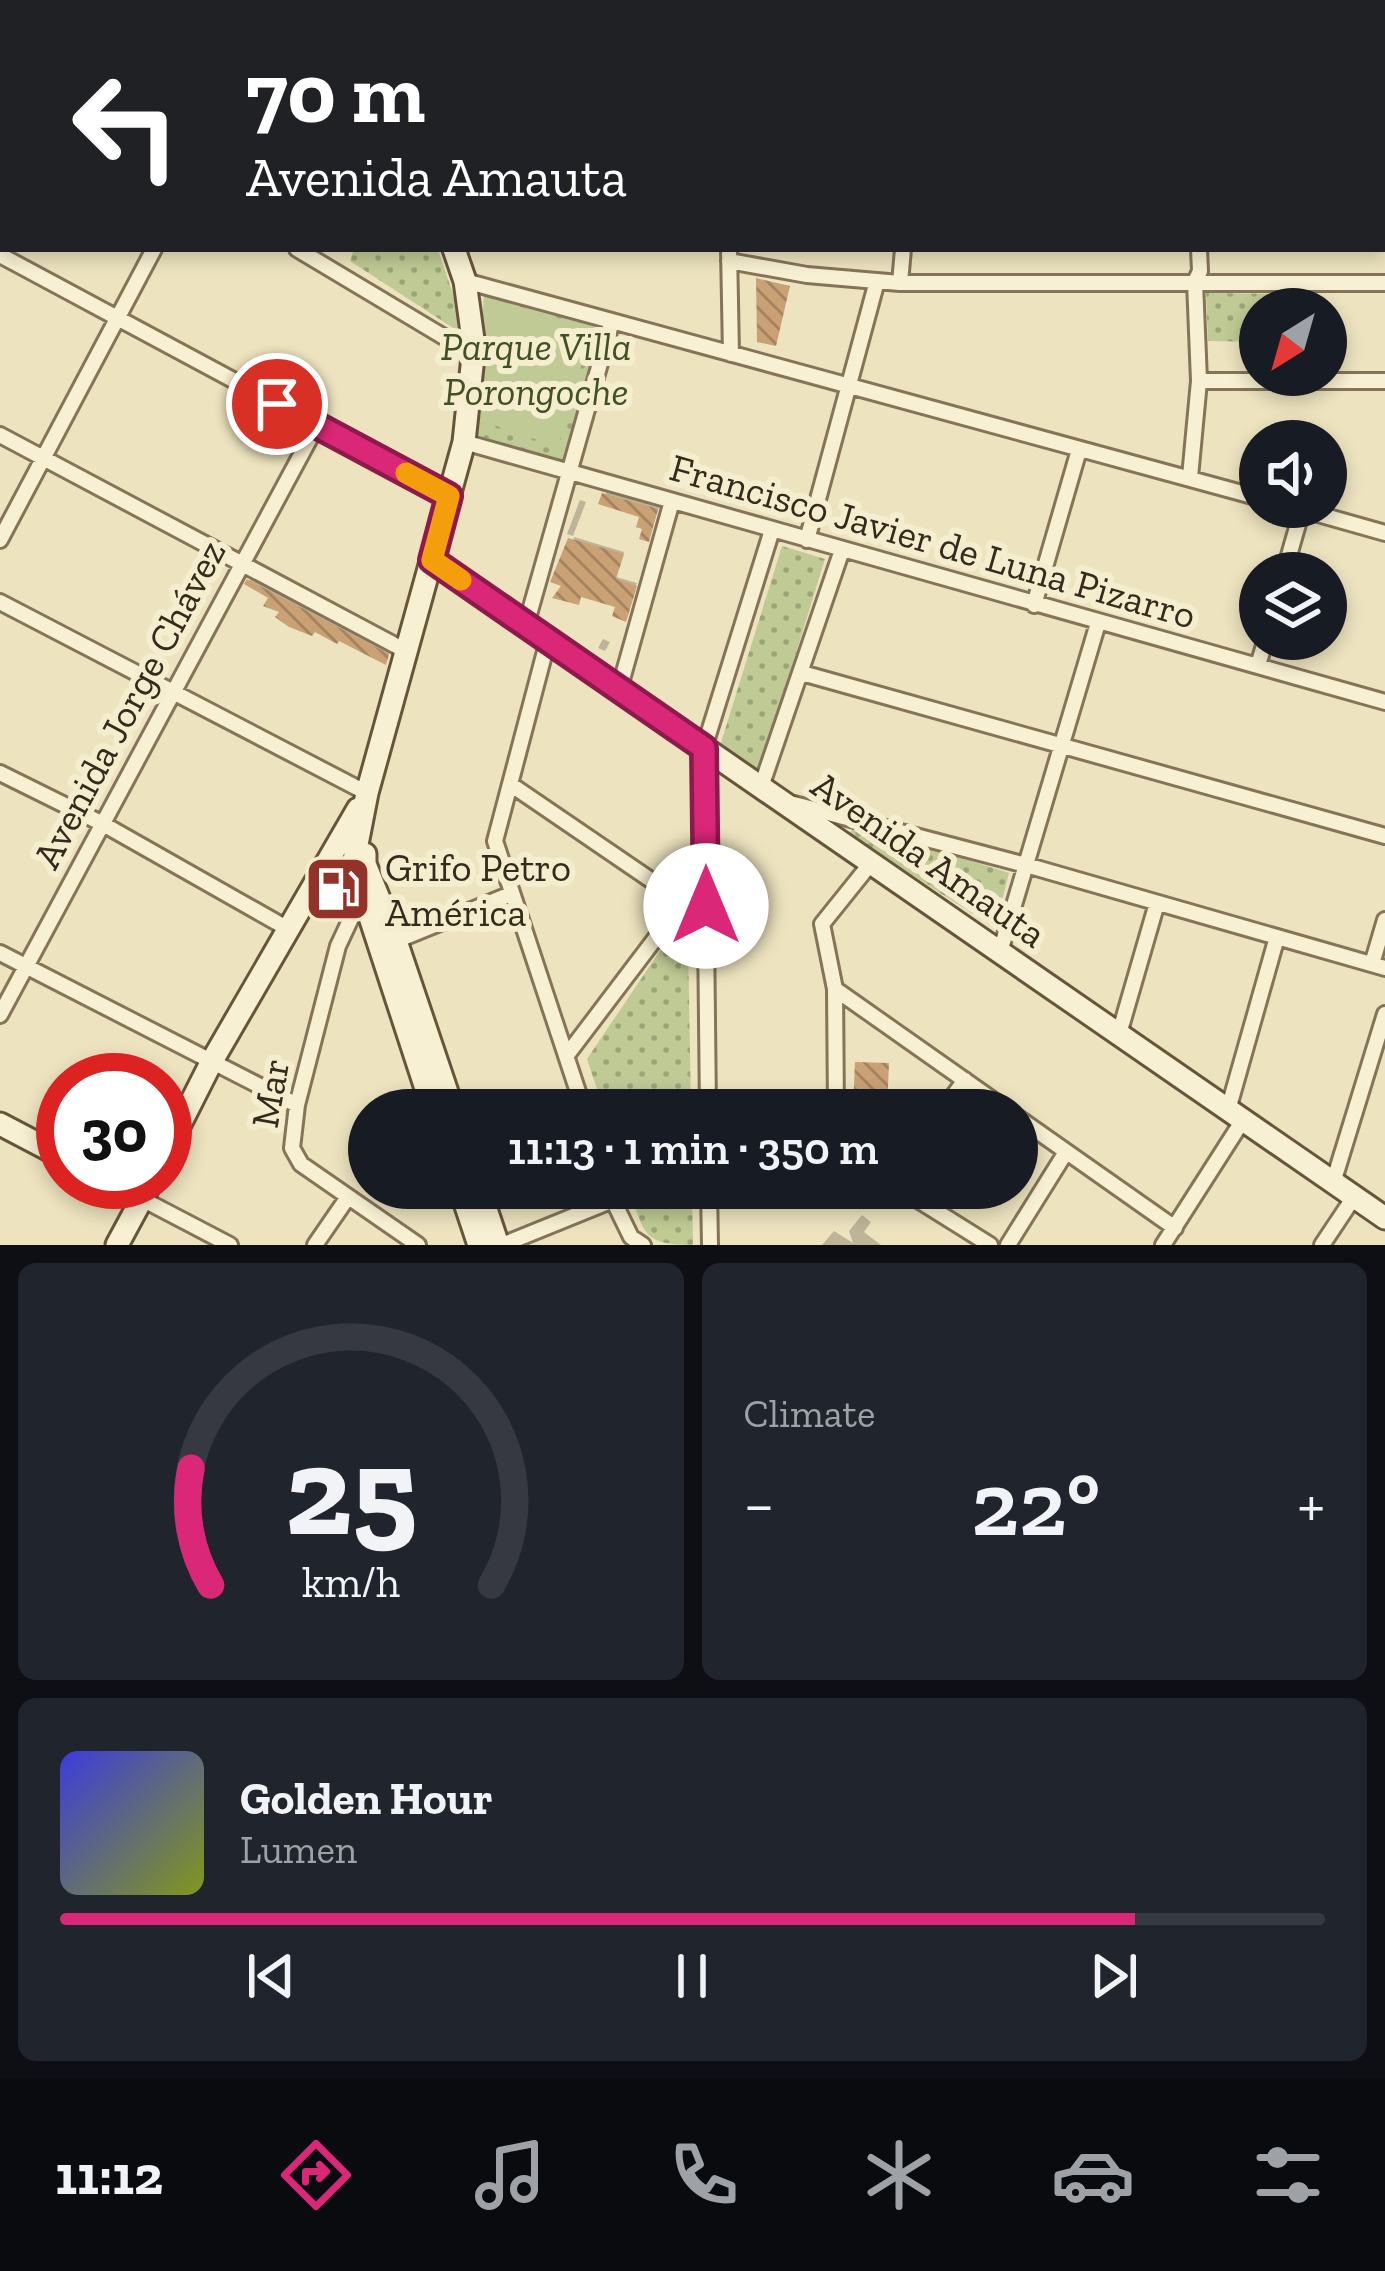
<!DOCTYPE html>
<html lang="en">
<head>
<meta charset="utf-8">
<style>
	:root { --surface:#171b24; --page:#20242c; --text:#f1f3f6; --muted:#9ea1a6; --line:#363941; --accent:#db2777 }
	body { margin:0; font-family:"Zilla Slab",serif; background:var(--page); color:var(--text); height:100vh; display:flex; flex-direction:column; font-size:45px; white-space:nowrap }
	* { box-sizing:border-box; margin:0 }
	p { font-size:39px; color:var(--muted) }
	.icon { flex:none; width:66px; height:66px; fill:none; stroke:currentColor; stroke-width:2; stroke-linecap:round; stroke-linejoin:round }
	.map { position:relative; height:1245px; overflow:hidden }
	.panel { display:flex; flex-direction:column; gap:18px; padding:18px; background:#0d0f14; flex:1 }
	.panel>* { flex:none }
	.banner { position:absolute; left:0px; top:0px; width:1386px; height:252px; box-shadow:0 6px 18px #0003; background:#202124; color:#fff; overflow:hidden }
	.needle { width:78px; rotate:217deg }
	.fabs { position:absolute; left:1239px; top:288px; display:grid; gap:24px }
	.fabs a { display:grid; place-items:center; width:108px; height:108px; border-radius:50%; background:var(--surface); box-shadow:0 6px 18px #0003; font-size:60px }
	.speed { position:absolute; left:36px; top:1053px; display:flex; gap:24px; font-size:60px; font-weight:700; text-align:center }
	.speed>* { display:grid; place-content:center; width:156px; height:156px; border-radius:50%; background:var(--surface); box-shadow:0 6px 18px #0003; line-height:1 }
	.speed .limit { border:18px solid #d22; background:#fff; color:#111 }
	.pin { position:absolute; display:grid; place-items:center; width:102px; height:102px; color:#fff; margin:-51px; border:6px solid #fff; border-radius:50%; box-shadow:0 3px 12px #0007 }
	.me { position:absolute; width:132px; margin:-66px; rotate:0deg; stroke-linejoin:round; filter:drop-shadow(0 0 9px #0008) }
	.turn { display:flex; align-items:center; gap:42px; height:252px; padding:0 48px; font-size:54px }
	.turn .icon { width:156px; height:156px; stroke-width:2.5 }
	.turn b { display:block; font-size:84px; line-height:102px }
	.big { font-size:90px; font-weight:600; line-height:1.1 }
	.panel .tile { flex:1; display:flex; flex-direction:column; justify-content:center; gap:18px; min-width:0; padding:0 42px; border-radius:18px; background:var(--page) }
	.panel .dial { align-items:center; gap:0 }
	.dial svg { height:312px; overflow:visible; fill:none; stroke:var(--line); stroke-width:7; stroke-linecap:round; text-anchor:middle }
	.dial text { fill:var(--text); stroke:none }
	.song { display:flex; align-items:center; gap:36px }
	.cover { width:144px; height:144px; border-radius:18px; background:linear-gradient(135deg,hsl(240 70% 55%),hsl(70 70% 35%)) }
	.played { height:12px; border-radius:6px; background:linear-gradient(90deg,var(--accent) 85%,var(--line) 85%) }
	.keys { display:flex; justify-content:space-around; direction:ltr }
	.heat { display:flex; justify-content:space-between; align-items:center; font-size:66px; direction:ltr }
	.panel .tiles { flex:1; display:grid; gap:18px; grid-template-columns:1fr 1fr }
	.tile:last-child { grid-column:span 2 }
	.trip { position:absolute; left:348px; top:1089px; width:690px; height:120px; border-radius:60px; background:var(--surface); box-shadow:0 6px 18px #0003; font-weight:600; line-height:120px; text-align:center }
	.tabs { display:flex; height:192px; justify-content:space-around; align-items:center; background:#090b0e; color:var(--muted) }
	.tabs .icon { width:84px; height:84px }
	.tabs .on { color:var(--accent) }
	.tabs b { font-size:54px; color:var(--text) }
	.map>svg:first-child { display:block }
</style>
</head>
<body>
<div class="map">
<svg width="1385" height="1245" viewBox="0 0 1385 1245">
	<defs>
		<pattern id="park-dots" width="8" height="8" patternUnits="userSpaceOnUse" patternTransform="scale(3)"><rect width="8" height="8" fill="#bfca94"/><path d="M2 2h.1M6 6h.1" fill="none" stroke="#9ca478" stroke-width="1.8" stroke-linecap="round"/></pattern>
		<pattern id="building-back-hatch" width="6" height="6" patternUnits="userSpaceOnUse" patternTransform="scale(3)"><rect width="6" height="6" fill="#caa075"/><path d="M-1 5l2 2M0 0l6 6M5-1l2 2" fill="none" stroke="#a5835f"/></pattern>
	</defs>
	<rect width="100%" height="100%" fill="#ede3bf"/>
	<!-- park -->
	<path fill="url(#park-dots)" d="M354 249H438L467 337 350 261Z
		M1206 293 1311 294V309H1260V342L1208 341Z
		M484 294 604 328 567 467 477 435Z
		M782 546 825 559 759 773 720 746Z
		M855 824 1009 873 995 928 849 835Z
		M674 930 688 939 691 1110H604L587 1059Z
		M629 1188H692L693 1245C642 1245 644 1233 629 1188Z"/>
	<!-- garden -->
	<path fill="#bfca94" d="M484 296 592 328 558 447 479 420Z"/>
	<!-- shadow -->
	<path fill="#0003" d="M608 491 660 505 648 538 643 515 605 494Z
		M580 500 586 502 573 536 567 534Z
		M574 537 624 552 616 577 637 583 626 618 619 605 582 594 578 602 566 584Z
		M252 578 390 651 387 659 283 610 249 581Z
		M603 639 610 642 605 651 598 648Z
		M338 880 346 891 342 900 330 893Z
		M862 1215 871 1222 864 1232 881 1245H822L834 1231 853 1243 849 1231Z"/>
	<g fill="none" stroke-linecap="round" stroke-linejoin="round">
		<!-- stream -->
		<path stroke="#6a8c87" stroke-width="4.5" d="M1383 30H1385
			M0 50H3"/>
	</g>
	<!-- building -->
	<path fill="url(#building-back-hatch)" d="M756 278 790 286 776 346 757 342Z
		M602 493 658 509 649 542 639 539 642 529 636 527 639 517 598 504Z
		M568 538 624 554 616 579 637 586 626 622 612 616 615 607 581 597 579 605 552 598 561 586 550 582Z
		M247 579 389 654 386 665 339 641 337 644 315 632 312 636 289 627 275 617 279 612 263 606 268 598 244 584Z
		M855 1062 889 1063 887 1110H853Z"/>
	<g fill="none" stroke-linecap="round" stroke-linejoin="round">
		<defs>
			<path id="lane" d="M56 3V0"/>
			<path id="street" d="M0 86 3 85
				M1383 136H1385
				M0 191H3
				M297 249 444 337 474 347
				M729 249 731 354
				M0 255 449 496
				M729 261 807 275 900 283H1385
				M465 281 1260 498
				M900 283 903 249
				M1199 381H1385
				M0 435 406 651
				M464 442 1385 702
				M1190 477 1199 381 1195 282 1200 271 1199 249
				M1293 507 1385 533
				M0 540 154 249
				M807 540 877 281
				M1284 573 1302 510
				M0 602 367 793
				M1034 605 1079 450
				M526 625 612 321
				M548 640 495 841 584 1110
				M1258 665 1266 639
				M802 673 1385 836
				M619 690 672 501
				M0 773 103 824 290 930
				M510 784 683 902 706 906
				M761 787 842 550
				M794 804 1026 865 1385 968
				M361 897 338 946 297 1105 292 1148 301 1164 418 1245
				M393 942 511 894
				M1000 952 1098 623
				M0 953 297 1105
				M1372 964 1385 920
				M835 989 1007 1110
				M0 1015 317 425
				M1119 1034 1157 903
				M567 1055 683 902
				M708 1110 704 748 772 530
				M836 1110 835 989 822 924 871 863
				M943 1110 965 1080
				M1228 1110 1277 937
				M1017 1117 1175 1228
				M1333 1183 1385 1014
				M709 1188 710 1245
				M899 1188 990 1245
				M142 1199 230 1245
				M315 1245 348 1197
				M502 1245 613 1200 631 1237 643 1245
				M1008 1245 1066 1152
				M1163 1245 1243 1120
				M1322 1245 1354 1197"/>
			<path id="secondary" d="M1177 0 1180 3
				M383 3V0
				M1203 3 1205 0
				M432 560 1385 1218
				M365 854V864L396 941 453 1110
				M433 1110 353 865 367 793 464 442 474 347 465 281 454 249
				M0 1124 63 1157
				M165 1154 212 1061 358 809
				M110 1182 142 1199
				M460 1188 479 1245
				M479 1188 498 1245
				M117 1245 151 1182"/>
		</defs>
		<!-- lane casing -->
		<use href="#lane" stroke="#857458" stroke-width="14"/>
		<!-- street casing -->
		<use href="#street" stroke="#857458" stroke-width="20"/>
		<!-- secondary casing -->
		<use href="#secondary" stroke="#67553b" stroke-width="27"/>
		<!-- lane -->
		<use href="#lane" stroke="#f8f0d2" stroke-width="8"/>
		<!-- street -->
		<use href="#street" stroke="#f8f0d2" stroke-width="14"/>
		<!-- secondary -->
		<use href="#secondary" stroke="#f8f0d2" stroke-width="21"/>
	</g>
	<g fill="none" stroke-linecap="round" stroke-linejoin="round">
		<defs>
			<path id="route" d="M277 404 449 496 432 560 704 748 706 906"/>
		</defs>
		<!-- route casing -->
		<use href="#route" stroke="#8e194d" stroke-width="30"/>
		<!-- route -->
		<use href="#route" stroke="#db2777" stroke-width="21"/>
		<!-- slow -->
		<path stroke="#f59e0b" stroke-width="21" d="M406 473 449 496 432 560 461 580"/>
	</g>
	<!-- icons -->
	<defs>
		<symbol id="fuel-square" viewBox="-11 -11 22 22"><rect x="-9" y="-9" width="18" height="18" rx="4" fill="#933229" stroke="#f4edce"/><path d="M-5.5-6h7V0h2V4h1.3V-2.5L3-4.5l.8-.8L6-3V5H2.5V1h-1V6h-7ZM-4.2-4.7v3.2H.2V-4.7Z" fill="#fff"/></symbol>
	</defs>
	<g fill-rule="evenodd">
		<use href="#fuel-square" x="300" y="851" width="76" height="76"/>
	</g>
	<g text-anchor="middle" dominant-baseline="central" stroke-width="12" stroke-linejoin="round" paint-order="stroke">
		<!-- park labels -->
		<g font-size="39" font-style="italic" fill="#415123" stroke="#f4edce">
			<text x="536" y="346">Parque Villa<tspan x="536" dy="45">Porongoche</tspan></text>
		</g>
		<!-- street labels -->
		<g font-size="39" fill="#352a1c" stroke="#f4edce">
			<text transform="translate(933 541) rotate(16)">Francisco Javier de Luna Pizarro</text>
			<text transform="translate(129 704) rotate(-62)">Avenida Jorge Chávez</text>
			<text transform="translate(929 859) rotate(35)">Avenida Amauta</text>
			<text transform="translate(270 1093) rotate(-80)">Mar</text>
		</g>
		<!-- poi labels -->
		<g font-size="39" fill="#352a1c" stroke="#f4edce" text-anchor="start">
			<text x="385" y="867">Grifo Petro<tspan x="385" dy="45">América</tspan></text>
		</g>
	</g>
</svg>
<div class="fabs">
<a><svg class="needle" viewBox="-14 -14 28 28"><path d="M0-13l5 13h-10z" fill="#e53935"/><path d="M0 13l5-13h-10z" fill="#9ea1a6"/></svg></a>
<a><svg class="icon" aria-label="sound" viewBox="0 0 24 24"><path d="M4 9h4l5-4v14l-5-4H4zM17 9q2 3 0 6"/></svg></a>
<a><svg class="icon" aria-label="layers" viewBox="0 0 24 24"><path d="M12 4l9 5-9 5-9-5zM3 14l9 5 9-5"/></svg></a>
</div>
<div class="speed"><div class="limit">30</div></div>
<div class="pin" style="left:277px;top:404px;background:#d93025"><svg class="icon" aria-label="arrive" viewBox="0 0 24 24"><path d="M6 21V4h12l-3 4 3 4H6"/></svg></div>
<svg class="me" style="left:706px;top:906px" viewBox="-20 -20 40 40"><circle r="19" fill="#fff"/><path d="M0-13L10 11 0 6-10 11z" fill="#db2777"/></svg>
<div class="trip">11:13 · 1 min · 350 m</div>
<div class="banner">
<div class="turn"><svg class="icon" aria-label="left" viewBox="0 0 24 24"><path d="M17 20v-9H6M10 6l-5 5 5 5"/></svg><div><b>70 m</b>Avenida Amauta</div></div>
</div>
</div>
<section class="panel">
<div class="tiles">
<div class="tile dial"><svg viewBox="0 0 100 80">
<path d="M14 69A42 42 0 1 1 86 69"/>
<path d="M14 69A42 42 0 0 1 9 39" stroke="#db2777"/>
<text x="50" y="56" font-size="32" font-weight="700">25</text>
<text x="50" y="72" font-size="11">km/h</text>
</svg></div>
<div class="tile"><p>Climate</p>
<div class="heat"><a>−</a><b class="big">22°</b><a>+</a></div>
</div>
<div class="tile">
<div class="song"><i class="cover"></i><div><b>Golden Hour</b><p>Lumen</p></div></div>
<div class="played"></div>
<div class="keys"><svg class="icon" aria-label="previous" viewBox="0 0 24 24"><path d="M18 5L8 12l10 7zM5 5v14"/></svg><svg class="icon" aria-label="pause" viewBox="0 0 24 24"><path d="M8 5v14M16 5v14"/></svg><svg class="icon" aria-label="next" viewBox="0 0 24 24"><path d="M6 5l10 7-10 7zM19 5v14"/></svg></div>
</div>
</div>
</section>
<nav class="tabs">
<b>11:12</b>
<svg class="icon on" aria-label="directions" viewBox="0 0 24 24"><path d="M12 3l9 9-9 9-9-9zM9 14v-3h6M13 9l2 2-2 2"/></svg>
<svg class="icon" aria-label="music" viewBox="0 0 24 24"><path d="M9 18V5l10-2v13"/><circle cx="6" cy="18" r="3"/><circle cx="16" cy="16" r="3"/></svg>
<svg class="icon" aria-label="phone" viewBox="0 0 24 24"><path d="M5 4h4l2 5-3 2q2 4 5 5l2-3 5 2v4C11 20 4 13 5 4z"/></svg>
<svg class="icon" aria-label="climate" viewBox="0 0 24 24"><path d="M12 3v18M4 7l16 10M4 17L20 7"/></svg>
<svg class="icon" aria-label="car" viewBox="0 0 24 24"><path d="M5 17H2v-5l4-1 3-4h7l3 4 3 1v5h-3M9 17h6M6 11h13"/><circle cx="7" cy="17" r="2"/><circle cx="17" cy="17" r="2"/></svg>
<svg class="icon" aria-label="filters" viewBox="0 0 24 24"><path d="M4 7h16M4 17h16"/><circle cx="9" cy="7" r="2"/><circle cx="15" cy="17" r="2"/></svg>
</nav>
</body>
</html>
